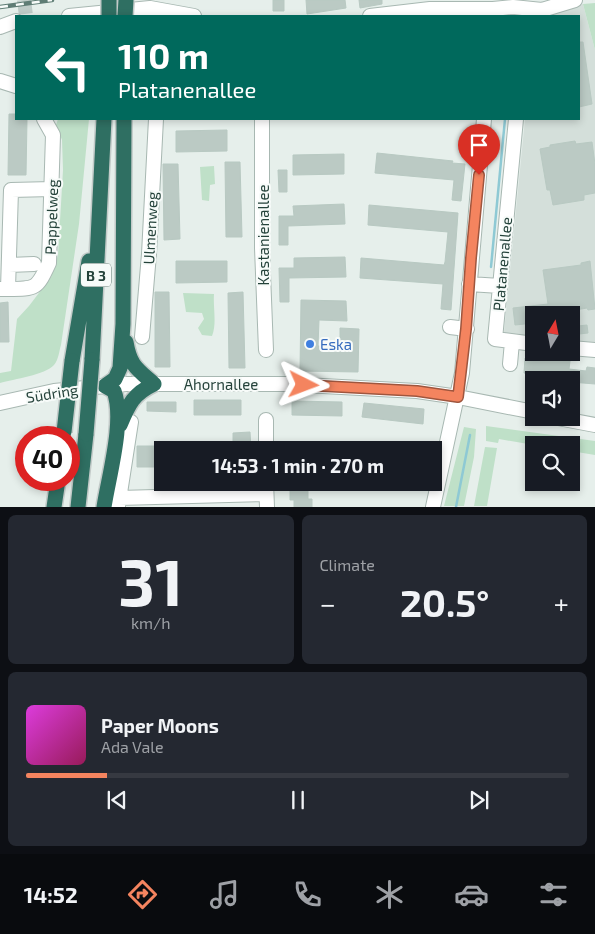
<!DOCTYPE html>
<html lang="en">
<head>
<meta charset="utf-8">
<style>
	:root { --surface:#171b24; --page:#242831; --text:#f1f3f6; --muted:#9ea1a6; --line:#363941; --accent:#f4845f }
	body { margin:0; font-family:"Exo 2",sans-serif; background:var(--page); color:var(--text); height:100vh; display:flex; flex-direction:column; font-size:19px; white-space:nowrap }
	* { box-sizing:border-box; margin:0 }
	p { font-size:16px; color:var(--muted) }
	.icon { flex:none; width:28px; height:28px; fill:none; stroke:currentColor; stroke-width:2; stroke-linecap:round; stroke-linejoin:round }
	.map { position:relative; height:507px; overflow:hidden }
	.details { display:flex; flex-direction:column; gap:8px; padding:8px; background:#0d0f14; flex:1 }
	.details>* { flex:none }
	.banner { position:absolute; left:15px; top:15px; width:565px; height:105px; border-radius:0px; box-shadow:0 2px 8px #0003; background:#00695c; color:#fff; overflow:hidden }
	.needle { width:32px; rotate:10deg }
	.tools { position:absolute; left:525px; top:306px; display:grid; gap:10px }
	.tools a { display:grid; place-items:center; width:55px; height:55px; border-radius:0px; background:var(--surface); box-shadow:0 2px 8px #0003; font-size:25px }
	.speed { position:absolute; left:15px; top:426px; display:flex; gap:10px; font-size:25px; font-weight:700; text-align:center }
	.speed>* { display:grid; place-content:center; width:65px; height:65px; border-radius:50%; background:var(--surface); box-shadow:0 2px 8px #0003; line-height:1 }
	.speed .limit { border:8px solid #d22; background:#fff; color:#111 }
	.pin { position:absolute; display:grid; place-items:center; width:42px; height:42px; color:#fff; margin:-51px -21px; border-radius:50% 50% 50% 0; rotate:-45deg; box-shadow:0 0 5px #0007 }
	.pin .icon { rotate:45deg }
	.me { position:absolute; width:55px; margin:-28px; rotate:93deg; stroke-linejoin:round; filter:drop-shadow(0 0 4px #0008) }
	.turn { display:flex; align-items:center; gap:18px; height:105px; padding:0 20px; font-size:22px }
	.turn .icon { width:65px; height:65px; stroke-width:2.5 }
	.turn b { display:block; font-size:35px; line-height:42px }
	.big { font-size:38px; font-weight:700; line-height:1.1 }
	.details .tile { flex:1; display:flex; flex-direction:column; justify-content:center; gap:8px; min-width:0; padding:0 18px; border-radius:8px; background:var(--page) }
	.details .dial { align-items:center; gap:0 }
	.dial b { font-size:65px; line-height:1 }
	.song { display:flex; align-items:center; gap:15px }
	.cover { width:60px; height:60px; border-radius:8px; background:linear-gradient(135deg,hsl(300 70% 55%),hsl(330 70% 35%)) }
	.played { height:5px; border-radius:2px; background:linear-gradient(90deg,var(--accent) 15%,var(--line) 15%) }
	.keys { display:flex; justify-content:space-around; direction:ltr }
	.heat { display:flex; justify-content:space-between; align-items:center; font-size:28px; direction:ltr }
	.details .tiles { flex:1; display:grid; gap:8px; grid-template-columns:1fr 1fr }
	.tile:last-child { grid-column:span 2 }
	.trip { position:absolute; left:154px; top:441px; width:288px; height:50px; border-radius:0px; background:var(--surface); box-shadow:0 2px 8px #0003; font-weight:700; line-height:50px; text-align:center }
	.menu { display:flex; height:80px; justify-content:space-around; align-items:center; background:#090b0e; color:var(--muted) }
	.menu .icon { width:35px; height:35px }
	.menu .on { color:var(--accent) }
	.menu b { font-size:22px; color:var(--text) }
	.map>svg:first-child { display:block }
</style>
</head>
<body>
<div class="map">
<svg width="595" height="507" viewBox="0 0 595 507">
	<rect width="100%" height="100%" fill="#e6efeb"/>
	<!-- built -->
	<path fill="#d4dfda" d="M583 4 595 50V344L571 341V315H534V338L507 336 504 332 525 119H579V16H538V15Z"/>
	<!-- green -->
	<path fill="#bfe0c8" d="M595 3V50L583 4Z
		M58 119H89L79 224 61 345C59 351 59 359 54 365 45 375 14 379 0 383V373L11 371 17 319 29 306 51 277 58 255 63 170 62 140 56 125Z
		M214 166 215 184 210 185 209 201 202 200 200 167Z
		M183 293 214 294C213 308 217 324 212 336L202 335 198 328 204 319 202 313 186 312Z
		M486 426 595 441V455L571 451V445H534L499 439 498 443 486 441Z
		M464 427 476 429 474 457 464 506H444Z
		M485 447 497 448 487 506H474Z"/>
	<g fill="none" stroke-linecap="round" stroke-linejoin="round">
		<!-- stream -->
		<path stroke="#8ec9d4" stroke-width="2.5" d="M491 267 505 119
			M456 507 470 435"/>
	</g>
	<!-- building -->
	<path fill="#bbcac4" stroke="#b8c9c2" d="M273 0H284V11H273Z
		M306 0H345L346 8 307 14Z
		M359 0H382V4L360 8Z
		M579 42H583L592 104 579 107Z
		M9 114H16V119H27L26 175H8Z
		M227 130V151L176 152V131Z
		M575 141 576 144 592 142 595 164V193L584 195V200L553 205 550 190H547L540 149 550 147V145Z
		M377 153 453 161 452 163 465 164 461 201 452 200 454 180 375 173Z
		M344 154V174L293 175V155Z
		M225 162H240L242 237H226Z
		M163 164H178L180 239 164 240Z
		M278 170H287V192H279Z
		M344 204 345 224 288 226V245H279V216H294L293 206Z
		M369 205 458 213 451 310 441 309 443 284 360 278 361 258 444 265 445 262 448 232 368 225Z
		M345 257 346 277 289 278V302H280L279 268H294V258Z
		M176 261H227V282L176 283Z
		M590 261 595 309 588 310 587 308 558 313 559 315H534V323L515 325 513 308 548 304 543 270 581 265V263Z
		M155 292H169L170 367H155Z
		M243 292 245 368H229L228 293Z
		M301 300 346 301 347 321 319 320 318 346 340 347V328L359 329 358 372 300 371Z
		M8 302 9 342H0V303Z
		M587 325 588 333 579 334 578 326Z
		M525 358 570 361 569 369 586 371 587 367 595 368V384L571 382V380H568V377L524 373Z
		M194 400H241V415H194Z
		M292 401 342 402V416L292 415Z
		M147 402H176V412L147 411Z
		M364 403 424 409 423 424 362 417Z
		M250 432 251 450H233V433Z
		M137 446H162V467H137Z
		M290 482H308V499H312V507H294V500H290Z"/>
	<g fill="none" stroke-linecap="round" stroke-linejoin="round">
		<!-- minor-tunnel -->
		<path stroke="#bfccc8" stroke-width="14" stroke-dasharray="14 7" stroke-linecap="butt" d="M24 0 26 16"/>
		<defs>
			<path id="minor" d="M69 16 150 8 194 16
				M370 16 430 9H493L513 7 542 10 575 0
				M0 27 16 21
				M0 81 16 86
				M262 119V248L266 350
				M516 119 495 339 534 344
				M9 265 34 264
				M469 284 500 286
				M0 289H8L11 190 52 189
				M8 289C36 289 37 289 49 263L53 135 44 119
				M450 327 467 329
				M142 337 149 254 156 119
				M571 348 595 350
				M510 364 512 342
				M0 403 54 391 126 384H285L417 391 458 397 534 412
				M558 418 595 425
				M266 420V450
				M266 482 267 507
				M119 498 266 494
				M118 506 131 422
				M433 507 462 373 484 119"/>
			<path id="highway" d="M92 360 104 119
				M72 361 89 261
				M120 425C129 404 133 394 154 384 137 369 130 366 126 342
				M54 507 58 480
				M78 507 86 434
				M104 507C109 475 125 420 114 391L105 386 115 379 120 368 123 324 124 119"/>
		</defs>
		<!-- minor casing -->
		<use href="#minor" stroke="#a8b8b2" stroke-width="16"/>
		<!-- highway casing -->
		<use href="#highway" stroke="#c2cac8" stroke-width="18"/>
		<!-- minor -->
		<use href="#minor" stroke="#fff" stroke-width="14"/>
		<!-- highway -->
		<use href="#highway" stroke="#2f6f62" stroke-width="15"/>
		<defs>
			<path id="rail" d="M0 7 52 0"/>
		</defs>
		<!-- rail casing -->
		<use href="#rail" stroke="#5f7d75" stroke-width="4.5"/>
		<!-- rail -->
		<use href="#rail" stroke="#f7fbf9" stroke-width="2.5" stroke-dasharray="8" stroke-linecap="butt"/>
		<defs>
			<path id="highway-bridge" d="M109 16V0
				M125 16 126 0
				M64 432 72 361
				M86 434 92 360"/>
		</defs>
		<!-- highway-bridge casing -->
		<use href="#highway-bridge" stroke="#c2cac8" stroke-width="18" stroke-linecap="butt"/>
		<!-- highway-bridge -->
		<use href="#highway-bridge" stroke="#2f6f62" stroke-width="15"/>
	</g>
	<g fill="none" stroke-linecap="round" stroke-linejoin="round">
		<defs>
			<path id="route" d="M304 385 417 391 458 397 466 329 471 258 479 175"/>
		</defs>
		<!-- route casing -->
		<use href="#route" stroke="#9f563e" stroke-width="12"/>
		<!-- route -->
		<use href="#route" stroke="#f4845f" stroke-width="9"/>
	</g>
	<!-- markers -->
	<circle fill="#3f7fe0" stroke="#f7fbf9" stroke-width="2" cx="310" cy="344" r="5"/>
	<g text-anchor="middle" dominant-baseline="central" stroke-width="4" stroke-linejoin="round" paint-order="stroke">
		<!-- shield labels -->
		<rect fill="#f7fbf9" stroke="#637a73" stroke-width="1" x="81" y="263.5" width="30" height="23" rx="4"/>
		<g font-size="14" font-weight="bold" fill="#24423a">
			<text x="96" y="275">B 3</text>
		</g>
		<!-- street labels -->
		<g font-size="15" fill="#24423a" stroke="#f7fbf9">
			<text transform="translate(51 217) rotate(-88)">Pappelweg</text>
			<text transform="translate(150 228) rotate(-87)">Ulmenweg</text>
			<text transform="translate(263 235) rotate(-90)">Kastanienallee</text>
			<text transform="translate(502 264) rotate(-85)">Platanenallee</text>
			<text x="221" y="384">Ahornallee</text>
			<text transform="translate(52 393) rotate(-9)">Südring</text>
		</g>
		<!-- shop labels -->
		<g font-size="15" fill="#366cbe" stroke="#f7fbf9" text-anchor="start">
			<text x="320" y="344">Eska</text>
		</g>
	</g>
</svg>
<div class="tools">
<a><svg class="needle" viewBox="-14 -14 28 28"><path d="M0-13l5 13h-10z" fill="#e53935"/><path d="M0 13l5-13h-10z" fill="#9ea1a6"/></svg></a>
<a><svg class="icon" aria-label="sound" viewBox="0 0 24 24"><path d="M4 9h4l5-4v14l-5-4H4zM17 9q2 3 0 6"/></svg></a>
<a><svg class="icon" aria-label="search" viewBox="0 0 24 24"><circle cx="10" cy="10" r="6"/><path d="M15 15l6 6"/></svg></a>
</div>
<div class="speed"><div class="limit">40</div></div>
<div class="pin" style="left:479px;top:175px;background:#d93025"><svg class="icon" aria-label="arrive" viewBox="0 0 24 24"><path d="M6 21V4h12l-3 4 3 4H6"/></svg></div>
<svg class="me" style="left:304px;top:385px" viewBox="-20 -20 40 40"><path d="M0-17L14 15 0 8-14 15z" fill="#f4845f" stroke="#fff" stroke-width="4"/></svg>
<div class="trip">14:53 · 1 min · 270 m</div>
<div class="banner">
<div class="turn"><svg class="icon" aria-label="left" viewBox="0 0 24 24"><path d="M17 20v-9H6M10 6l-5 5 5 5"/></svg><div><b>110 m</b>Platanenallee</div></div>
</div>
</div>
<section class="details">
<div class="tiles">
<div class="tile dial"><b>31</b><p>km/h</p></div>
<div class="tile"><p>Climate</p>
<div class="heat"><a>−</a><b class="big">20.5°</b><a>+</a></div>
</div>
<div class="tile">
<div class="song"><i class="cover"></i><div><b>Paper Moons</b><p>Ada Vale</p></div></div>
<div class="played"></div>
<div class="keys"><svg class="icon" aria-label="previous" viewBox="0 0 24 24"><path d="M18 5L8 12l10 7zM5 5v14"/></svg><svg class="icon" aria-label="pause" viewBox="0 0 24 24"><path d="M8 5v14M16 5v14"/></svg><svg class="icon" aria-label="next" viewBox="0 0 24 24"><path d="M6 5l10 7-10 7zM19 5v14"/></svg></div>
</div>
</div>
</section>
<nav class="menu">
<b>14:52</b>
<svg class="icon on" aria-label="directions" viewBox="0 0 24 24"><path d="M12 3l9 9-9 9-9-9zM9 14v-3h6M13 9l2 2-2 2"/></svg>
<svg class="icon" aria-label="music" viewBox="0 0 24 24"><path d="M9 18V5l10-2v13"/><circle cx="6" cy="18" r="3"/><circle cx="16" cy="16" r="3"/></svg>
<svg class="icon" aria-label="phone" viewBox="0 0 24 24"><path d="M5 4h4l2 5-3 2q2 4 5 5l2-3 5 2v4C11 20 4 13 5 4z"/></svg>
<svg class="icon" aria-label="climate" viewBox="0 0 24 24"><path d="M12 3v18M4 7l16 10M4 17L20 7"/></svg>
<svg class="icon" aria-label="car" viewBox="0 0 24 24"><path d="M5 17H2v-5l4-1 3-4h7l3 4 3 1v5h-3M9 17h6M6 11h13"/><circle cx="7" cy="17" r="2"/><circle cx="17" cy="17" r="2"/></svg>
<svg class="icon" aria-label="filters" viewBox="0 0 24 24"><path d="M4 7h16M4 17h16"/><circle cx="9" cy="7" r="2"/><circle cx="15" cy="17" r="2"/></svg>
</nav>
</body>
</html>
